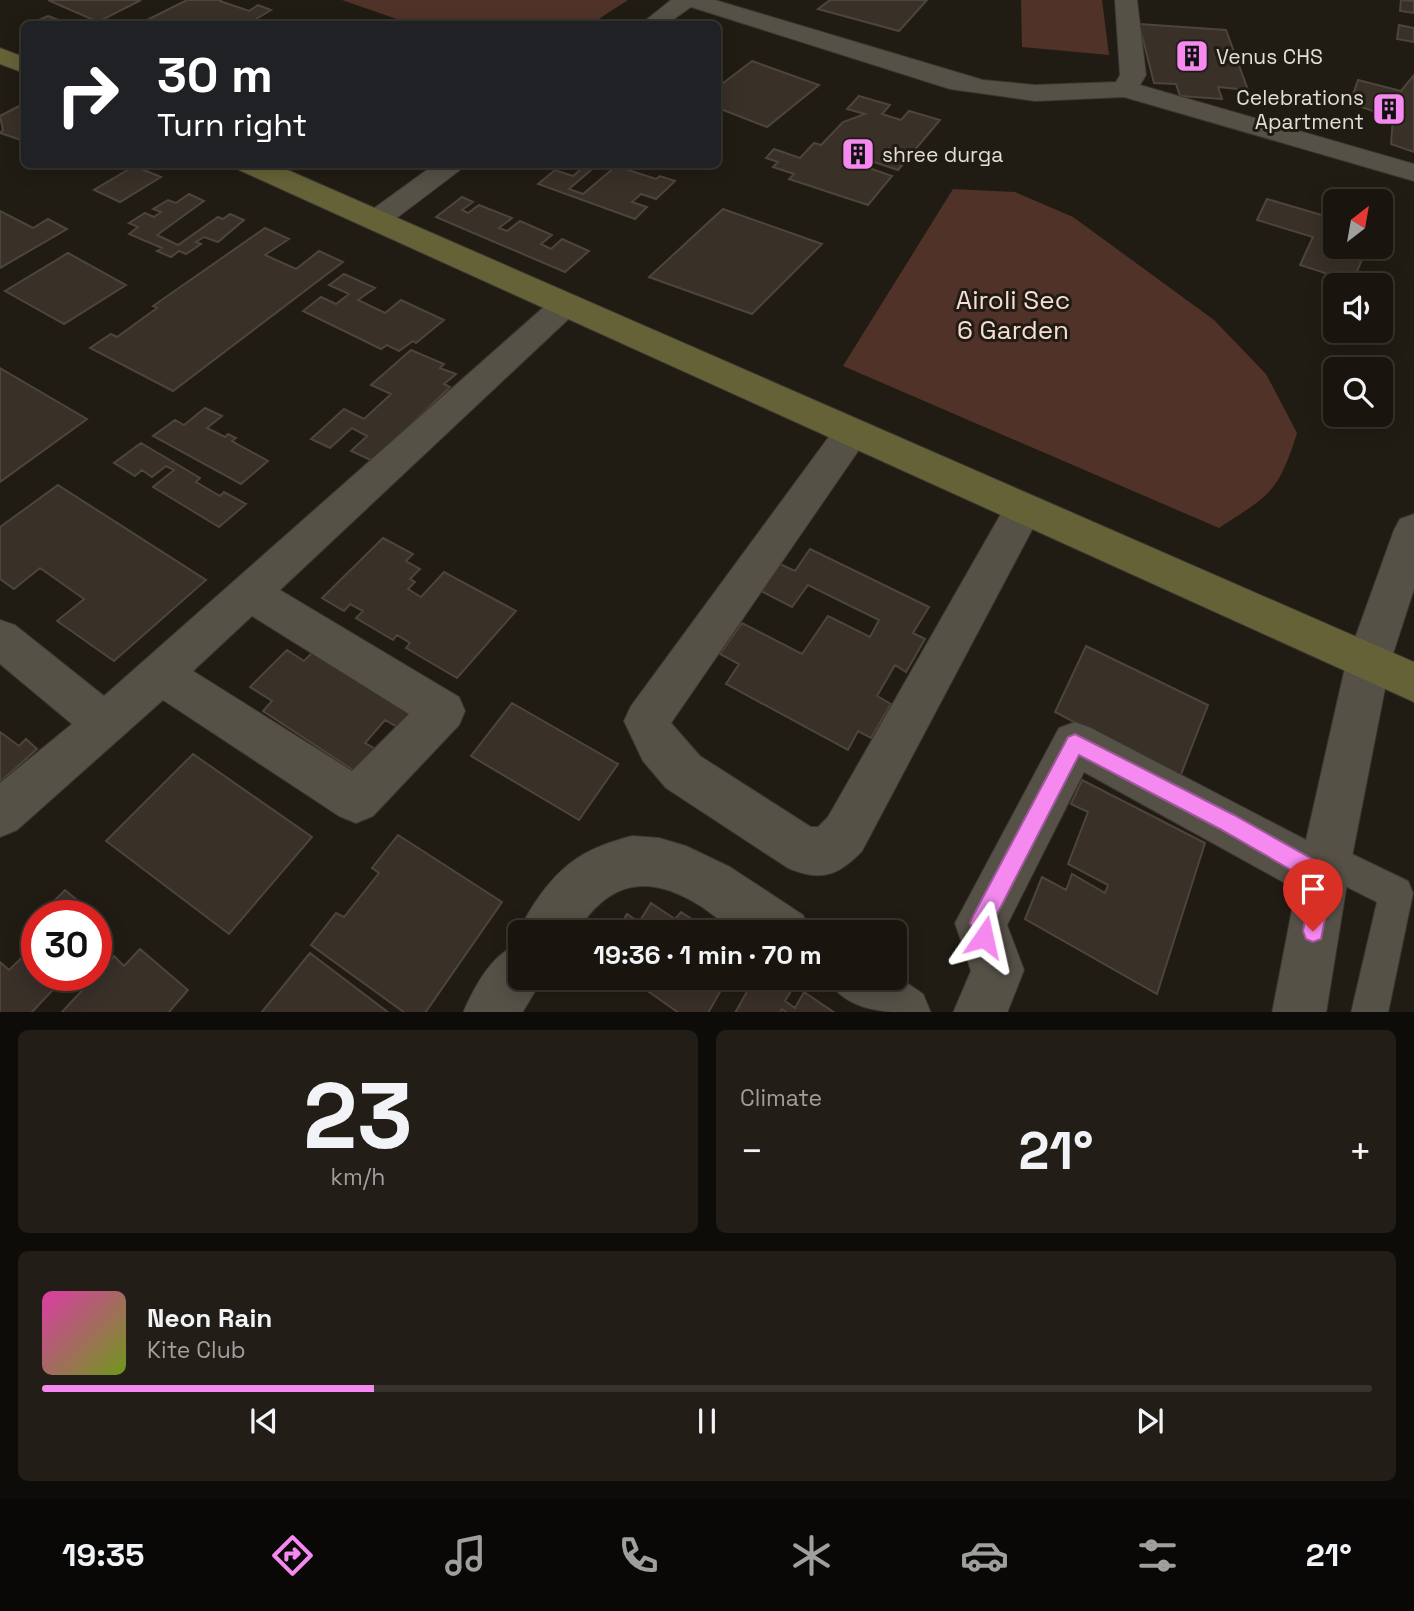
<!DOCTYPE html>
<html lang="en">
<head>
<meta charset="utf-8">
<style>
	:root { --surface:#19150e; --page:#221e17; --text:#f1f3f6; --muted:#9f9f9e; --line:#37342e; --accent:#f589ef }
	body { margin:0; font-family:"Space Grotesk",sans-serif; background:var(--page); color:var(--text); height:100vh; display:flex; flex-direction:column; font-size:26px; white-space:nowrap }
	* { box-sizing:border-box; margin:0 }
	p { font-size:23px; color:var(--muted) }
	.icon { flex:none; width:38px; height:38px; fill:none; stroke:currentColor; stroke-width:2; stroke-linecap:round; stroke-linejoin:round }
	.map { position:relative; height:1012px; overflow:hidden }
	.details { display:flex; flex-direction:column; gap:18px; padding:18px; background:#0e0c08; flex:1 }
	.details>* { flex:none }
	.hud { position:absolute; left:21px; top:21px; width:700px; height:147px; border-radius:10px; box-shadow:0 4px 18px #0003,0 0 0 2px var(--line); background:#202124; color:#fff; overflow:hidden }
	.needle { width:46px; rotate:31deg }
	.buttons { position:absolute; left:1323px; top:189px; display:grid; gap:14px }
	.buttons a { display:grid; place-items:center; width:70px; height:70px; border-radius:10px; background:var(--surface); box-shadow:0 4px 18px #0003,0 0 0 2px var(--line); font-size:35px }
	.speed { position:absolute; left:21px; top:900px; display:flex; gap:14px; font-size:35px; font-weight:700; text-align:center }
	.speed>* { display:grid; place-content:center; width:91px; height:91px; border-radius:50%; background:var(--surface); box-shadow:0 4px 18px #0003,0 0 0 2px var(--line); line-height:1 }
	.speed .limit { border:10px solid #d22; background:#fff; color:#111 }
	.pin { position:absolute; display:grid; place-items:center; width:60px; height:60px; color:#fff; margin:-72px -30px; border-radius:50% 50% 50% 0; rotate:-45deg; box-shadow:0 0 7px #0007 }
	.pin .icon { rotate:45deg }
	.me { position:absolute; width:77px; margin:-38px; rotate:11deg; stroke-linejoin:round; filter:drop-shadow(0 0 5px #0008) }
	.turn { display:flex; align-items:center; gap:24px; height:147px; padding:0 21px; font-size:32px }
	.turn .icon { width:91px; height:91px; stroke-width:2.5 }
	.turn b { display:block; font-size:49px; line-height:60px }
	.big { font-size:52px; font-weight:600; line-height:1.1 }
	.details .tile { flex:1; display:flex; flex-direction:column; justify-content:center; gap:10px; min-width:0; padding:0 24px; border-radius:10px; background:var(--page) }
	.details .dial { align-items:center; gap:0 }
	.dial b { font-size:91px; line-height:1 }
	.song { display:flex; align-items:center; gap:21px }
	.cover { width:84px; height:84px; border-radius:10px; background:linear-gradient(135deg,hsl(320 70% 55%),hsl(80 70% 35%)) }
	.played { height:7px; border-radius:4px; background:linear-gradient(90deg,var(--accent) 25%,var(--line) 25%) }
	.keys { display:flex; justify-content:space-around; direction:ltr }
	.heat { display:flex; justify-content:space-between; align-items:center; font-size:38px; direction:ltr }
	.details .tiles { flex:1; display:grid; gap:18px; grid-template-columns:1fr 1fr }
	.tile:last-child { grid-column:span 2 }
	.trip { position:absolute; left:508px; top:920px; width:399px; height:70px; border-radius:10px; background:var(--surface); box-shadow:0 4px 18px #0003,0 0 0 2px var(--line); font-weight:600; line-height:70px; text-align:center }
	.tabs { display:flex; height:112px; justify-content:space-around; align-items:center; background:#0a0806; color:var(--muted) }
	.tabs .icon { width:49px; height:49px }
	.tabs .current { color:var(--accent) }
	.tabs b { font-size:32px; color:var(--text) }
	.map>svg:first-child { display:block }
</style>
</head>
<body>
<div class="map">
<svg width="1414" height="1013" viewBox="0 0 1414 1013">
	<rect width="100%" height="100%" fill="#211c13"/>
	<!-- green -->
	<path fill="#503228" d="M342 0H628L591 24H411Z
		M1021 0H1102L1109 55 1022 47Z
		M953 189 1015 192 1073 217 1214 320 1266 374 1297 433C1278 494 1269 495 1219 528L843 366Z"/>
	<!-- building -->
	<path fill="#393028" stroke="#4d443c" stroke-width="2" d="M48 0H141L98 22Z
		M187 0H222L220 1 249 11 258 5 271 10 248 24 141 23Z
		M830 0H927L899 31 818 9Z
		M1401 0 1414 1V13L1400 11Z
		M48 16 69 24H29Z
		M1139 24 1226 30 1248 90 1218 87 1222 99 1180 96 1176 84 1154 83Z
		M1399 25 1414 28V42L1397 39Z
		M752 61 819 85 767 127 718 108V87Z
		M1414 75V152L1391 144 1393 118 1350 103 1358 80 1401 91Z
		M859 96 890 105 882 114 901 120 909 111 940 120 898 170 868 160 863 166 892 176 868 205 789 179 794 174 773 167 778 162 766 158 774 149 800 158 814 143 821 145 843 122 865 114 847 109Z
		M21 105 24 107V141L0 133 3 130 0 116Z
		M567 164H598L569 189 583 194 616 166 656 179 660 176 675 181 656 199 641 194 632 202 647 207 635 219 538 184 555 170 573 176 581 169Z
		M134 166 161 177 120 202 94 190Z
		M1336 192 1367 201H1335V247H1381V234L1393 238 1384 260 1364 254 1353 282 1300 265 1313 237 1257 220 1267 199 1325 216Z
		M189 194 204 201 157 235 178 245 218 217 223 219 230 214 244 220 218 242 204 237 196 242 201 244 186 254 179 251 171 257 157 251 162 248 129 234 138 227 129 223 145 213 154 217 161 212 153 209 168 200 176 203Z
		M462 197 473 202 462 210 468 213 479 205 512 218 499 228 507 231 520 221 552 235 541 244 551 249 562 239 589 251 565 272 436 217Z
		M723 209 822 244 752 314 649 277Z
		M0 211 33 228 48 219 67 229 0 268Z
		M265 228 289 239 265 255 296 269 319 251 343 262 173 391 90 348 111 334 117 337 157 308 153 306Z
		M68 253 126 285 64 324 5 291Z
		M344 274 375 288 358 300 385 313 401 300 444 320 416 343 413 341 399 351 387 345 381 349 303 311 321 297 336 304 349 294 329 285Z
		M411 350 444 364 440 368 456 374 444 384 450 387 373 461 351 451 367 436 352 428 330 448 311 439 344 409 364 419 391 394 371 385Z
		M0 368 87 419 0 482Z
		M205 408 222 416 207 428 225 437 228 434 236 438 232 441 268 461 241 484 153 436 175 420 184 425Z
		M141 443 200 478 196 482 220 496 224 492 246 504 219 527 153 487 174 470 166 466 152 477 142 470 135 476 114 463Z
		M58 485 206 580 114 661 57 621 84 599 40 568 14 589 0 579V527Z
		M383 538 413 554 406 561 420 569 410 579 415 582 408 589 421 597 444 572 516 611 457 678 406 648 410 643 397 635 393 640 356 618 363 611 350 604 344 611 322 598Z
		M810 549 929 607 913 633 925 639 906 672 895 665 877 696 891 704 871 738 858 731 848 750 726 684 739 664 720 654 742 623 802 654 828 616 870 637 879 620 808 585 792 607 761 591 780 564 795 571Z
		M1086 646 1208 705 1180 777 1055 712Z
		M317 648 416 708 399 728 385 720 365 743 379 751 359 774 263 711 272 701 250 687 287 650 304 661Z
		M512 703 618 764 579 820 471 756Z
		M0 732 19 746 26 739 37 749 0 782Z
		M193 754 312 837 229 934 106 841Z
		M1082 780 1205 843 1157 994 1025 919 1042 877 1066 890 1072 874 1105 893 1108 885 1068 864 1088 812 1071 804Z
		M398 835 502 902 425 1013H405L311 945 336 913 344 917 379 873 372 868Z
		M65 890 95 915H40Z
		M651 903 675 919 681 912 713 933H615L627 914 639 922Z
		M37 918V975H67L31 1013H0V962L9 970 34 946 22 933Z
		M140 949 188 990 168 1013H61L114 956 124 966Z
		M310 953 389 1013H261Z
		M629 978H728L708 1013H679Z
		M733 978H782L794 986 785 1001 795 1008 804 992 835 1013H787L782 1009 780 1013H735L749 988Z"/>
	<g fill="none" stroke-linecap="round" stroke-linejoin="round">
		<defs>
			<path id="lane" d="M1327 842 1408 881 1413 893 1388 1013H1351L1377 902 1315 871 1310 859 1315 847Z"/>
			<path id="street" d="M671 0H715L983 80 1035 85 1116 82 1120 75 1115 0H1137L1146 75 1140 85 1414 164V181L1124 97 1035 101 950 89 691 7 667 24H641Z
				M435 164H468L386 226 376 229 366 226 361 220 366 214Z
				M565 294 576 298 581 305 576 312 280 590 459 697 465 711 459 725 373 816 356 823 339 816 163 700 17 830 0 837V783L72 724 0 664V620L15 625 104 696 554 298ZM252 616 409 714 352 771 193 671Z
				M852 419 865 423 870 432 865 441 671 723 700 756 811 827H818L828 817 1010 498 1024 494 1038 498 1043 509 862 851C838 876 821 882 788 868L666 788 643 761 624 721 631 706 839 423Z
				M1414 514V589L1390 663 1348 877 1326 1013H1272L1296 889 1084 772 1007 925 1024 970 1007 1013H953L971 971 955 923 1059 728 1075 722 1091 728 1306 840 1346 663 1394 530 1400 519Z
				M632 836 659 838 686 846 730 867 803 915 811 933C794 933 754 938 740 932 726 927 712 913 699 905 646 872 608 882 576 933L520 934C522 922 529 912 536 901 563 862 586 848 632 836Z
				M520 943V978H543L522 1013H463C475 985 492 954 520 943Z
				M894 974 923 994 931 1013C888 1013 846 1013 827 978H894Z"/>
			<path id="secondary" d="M0 48 24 57V73L0 64Z
				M235 164H274L1414 662V702L239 170Z"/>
		</defs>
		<!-- lane casing -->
		<use href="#lane" stroke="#393631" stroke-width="2"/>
		<!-- street casing -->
		<use href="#street" stroke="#393631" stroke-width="2"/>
		<!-- secondary casing -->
		<use href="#secondary" stroke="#393631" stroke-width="2"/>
		<!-- lane -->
		<use href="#lane" fill="#565147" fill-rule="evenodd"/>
		<!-- street -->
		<use href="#street" fill="#565147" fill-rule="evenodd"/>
		<!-- secondary -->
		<use href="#secondary" fill="#666238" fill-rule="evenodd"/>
	</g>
	<!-- route -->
	<path fill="#f589ef" stroke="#9f599b" stroke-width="2" d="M1075 734 1234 815 1330 869 1333 877 1321 939 1313 942 1306 939 1303 931 1312 882 1220 829 1079 755 992 924 995 937 992 945 984 948 977 945 970 923 973 916 1068 737Z"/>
	<!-- icons -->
	<defs>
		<symbol id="building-square" viewBox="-11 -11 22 22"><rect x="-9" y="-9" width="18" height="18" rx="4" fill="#f589ef" stroke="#211c13"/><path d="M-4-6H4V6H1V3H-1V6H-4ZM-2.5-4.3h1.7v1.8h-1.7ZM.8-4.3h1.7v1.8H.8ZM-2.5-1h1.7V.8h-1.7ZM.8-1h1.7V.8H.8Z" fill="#111"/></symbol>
	</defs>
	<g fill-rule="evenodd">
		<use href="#building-square" x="1173" y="37" width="38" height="38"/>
		<use href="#building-square" x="1370" y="90" width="38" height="38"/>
		<use href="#building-square" x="839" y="135" width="38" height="38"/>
	</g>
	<g text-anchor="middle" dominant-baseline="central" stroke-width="6" stroke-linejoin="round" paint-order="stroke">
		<!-- far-poi labels -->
		<g font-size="21" fill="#e1ded8" stroke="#211c13" text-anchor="start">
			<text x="1216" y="56">Venus CHS</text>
			<text x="1364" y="97" text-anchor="end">Celebrations<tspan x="1364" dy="24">Apartment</tspan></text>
			<text x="882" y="154">shree durga</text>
		</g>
		<!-- park labels -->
		<g font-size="26" fill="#f8ddd4" stroke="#211c13">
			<text x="1013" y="300">Airoli Sec<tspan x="1013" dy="30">6 Garden</tspan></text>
		</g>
	</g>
</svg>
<div class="buttons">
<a><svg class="needle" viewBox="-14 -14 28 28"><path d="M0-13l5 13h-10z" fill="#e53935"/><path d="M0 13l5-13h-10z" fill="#9f9f9e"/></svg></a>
<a><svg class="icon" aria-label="sound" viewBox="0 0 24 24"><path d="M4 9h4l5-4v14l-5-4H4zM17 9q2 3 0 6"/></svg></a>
<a><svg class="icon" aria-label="search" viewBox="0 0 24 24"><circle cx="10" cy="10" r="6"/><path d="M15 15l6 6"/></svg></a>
</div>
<div class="speed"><div class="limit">30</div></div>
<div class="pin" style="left:1313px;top:931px;background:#d93025"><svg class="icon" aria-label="arrive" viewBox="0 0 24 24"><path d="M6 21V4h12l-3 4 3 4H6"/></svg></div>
<svg class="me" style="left:984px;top:937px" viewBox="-20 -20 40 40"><path d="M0-17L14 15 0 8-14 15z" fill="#f589ef" stroke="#fff" stroke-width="4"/></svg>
<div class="trip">19:36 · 1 min · 70 m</div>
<div class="hud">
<div class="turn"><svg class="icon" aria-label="right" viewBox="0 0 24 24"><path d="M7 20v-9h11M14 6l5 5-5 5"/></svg><div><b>30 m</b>Turn right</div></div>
</div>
</div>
<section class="details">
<div class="tiles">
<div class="tile dial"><b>23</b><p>km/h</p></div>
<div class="tile"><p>Climate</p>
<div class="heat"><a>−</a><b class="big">21°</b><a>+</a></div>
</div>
<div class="tile">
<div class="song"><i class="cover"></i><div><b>Neon Rain</b><p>Kite Club</p></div></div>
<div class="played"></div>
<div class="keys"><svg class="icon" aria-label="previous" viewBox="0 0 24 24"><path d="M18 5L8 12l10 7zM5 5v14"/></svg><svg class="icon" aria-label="pause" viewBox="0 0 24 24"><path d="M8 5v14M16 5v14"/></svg><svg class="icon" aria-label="next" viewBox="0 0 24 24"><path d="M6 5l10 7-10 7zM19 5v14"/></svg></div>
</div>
</div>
</section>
<nav class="tabs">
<b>19:35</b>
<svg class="icon current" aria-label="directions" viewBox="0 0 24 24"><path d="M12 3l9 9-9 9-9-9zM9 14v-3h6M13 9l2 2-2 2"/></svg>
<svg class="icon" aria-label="music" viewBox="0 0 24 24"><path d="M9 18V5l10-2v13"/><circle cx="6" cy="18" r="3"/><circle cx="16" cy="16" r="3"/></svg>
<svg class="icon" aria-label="phone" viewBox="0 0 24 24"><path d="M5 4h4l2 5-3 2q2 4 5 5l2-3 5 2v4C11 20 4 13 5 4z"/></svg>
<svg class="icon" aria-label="climate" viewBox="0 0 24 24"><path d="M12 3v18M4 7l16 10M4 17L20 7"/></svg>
<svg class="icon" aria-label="car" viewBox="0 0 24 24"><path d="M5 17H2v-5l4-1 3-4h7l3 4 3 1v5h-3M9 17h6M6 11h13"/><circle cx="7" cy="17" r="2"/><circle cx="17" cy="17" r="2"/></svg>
<svg class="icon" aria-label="filters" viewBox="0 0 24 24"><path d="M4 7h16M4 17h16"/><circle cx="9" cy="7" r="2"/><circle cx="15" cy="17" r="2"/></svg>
<b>21°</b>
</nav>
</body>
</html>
